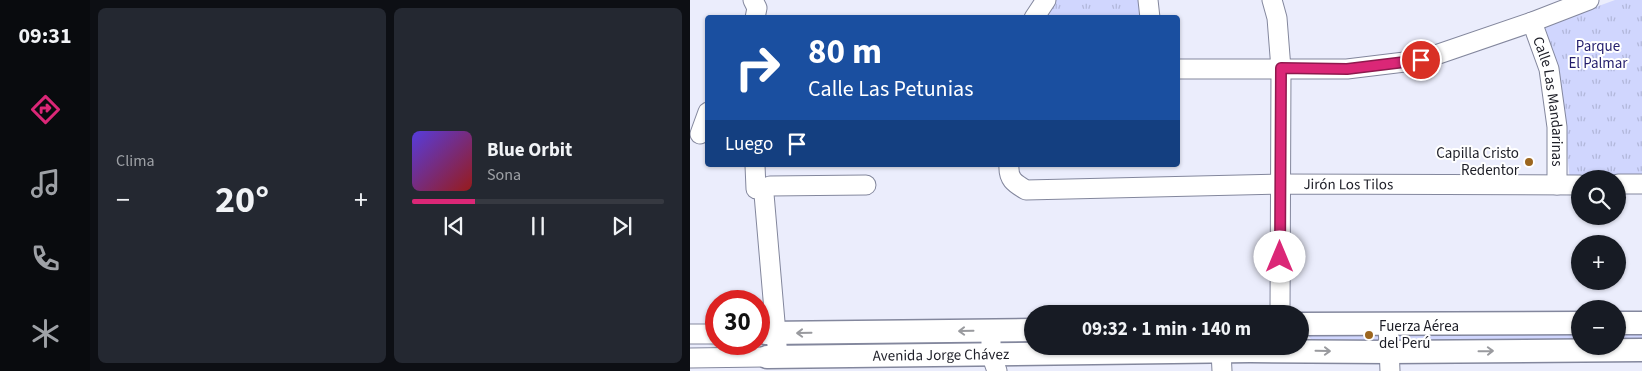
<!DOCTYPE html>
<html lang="es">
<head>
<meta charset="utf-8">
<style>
	:root { --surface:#171b24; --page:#242831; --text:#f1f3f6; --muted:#9ea1a6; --line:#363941; --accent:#db2777 }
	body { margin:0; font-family:"Source Sans 3",sans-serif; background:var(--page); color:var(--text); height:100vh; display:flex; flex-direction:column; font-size:19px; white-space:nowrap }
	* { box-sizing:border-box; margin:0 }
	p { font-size:16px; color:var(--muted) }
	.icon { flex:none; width:28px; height:28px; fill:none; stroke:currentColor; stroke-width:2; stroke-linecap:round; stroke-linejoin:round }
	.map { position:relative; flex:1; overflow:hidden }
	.panel { display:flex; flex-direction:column; gap:8px; padding:8px; background:#0d0f14; width:600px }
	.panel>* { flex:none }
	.hud { position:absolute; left:15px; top:15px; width:475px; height:152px; border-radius:5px; box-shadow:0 1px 4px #0004; background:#1a4fa0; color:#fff; overflow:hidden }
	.controls { position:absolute; left:881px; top:170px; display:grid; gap:10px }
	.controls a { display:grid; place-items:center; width:55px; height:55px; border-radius:50%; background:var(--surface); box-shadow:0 1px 4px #0004; font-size:25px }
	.speed { position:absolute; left:15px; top:290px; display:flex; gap:10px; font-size:25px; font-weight:700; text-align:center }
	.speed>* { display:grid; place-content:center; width:65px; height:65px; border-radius:50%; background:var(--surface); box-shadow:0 1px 4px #0004; line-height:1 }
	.speed .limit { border:8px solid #d22; background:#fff; color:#111 }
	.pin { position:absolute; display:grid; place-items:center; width:42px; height:42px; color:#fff; margin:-21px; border:2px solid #fff; border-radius:50%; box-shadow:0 1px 5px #0007 }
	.me { position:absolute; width:55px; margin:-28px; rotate:0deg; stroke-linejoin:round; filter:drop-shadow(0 0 4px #0008) }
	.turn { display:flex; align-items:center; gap:18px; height:105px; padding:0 20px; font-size:22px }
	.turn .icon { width:65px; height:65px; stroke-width:2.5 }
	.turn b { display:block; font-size:35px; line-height:42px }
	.then { display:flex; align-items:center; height:48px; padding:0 20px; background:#0003; gap:10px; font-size:19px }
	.big { font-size:38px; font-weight:700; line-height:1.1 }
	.panel .widget { flex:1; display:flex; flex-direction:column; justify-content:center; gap:8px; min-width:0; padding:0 18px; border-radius:8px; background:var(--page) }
	.song { display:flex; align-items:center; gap:15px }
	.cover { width:60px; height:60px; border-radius:8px; background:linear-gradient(135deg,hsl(250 70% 55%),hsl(0 70% 35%)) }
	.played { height:5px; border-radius:2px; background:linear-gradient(90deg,var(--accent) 25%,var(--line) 25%) }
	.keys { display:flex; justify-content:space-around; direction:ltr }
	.heat { display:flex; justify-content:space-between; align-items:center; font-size:28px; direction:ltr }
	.panel .tiles { flex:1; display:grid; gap:8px; grid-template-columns:repeat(2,1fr) }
	.trip { position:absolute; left:334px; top:305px; width:285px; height:50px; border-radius:25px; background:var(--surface); box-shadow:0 1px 4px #0004; font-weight:700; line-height:50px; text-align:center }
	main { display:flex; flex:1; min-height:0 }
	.dock { display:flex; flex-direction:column; width:90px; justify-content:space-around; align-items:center; background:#090b0e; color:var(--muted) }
	.dock .icon { width:35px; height:35px }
	.dock .on { color:var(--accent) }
	.dock b { font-size:22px; color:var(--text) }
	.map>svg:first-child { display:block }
</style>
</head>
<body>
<main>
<nav class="dock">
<b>09:31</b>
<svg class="icon on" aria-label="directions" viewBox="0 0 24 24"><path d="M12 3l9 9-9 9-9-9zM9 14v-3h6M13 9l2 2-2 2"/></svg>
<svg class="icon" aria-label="music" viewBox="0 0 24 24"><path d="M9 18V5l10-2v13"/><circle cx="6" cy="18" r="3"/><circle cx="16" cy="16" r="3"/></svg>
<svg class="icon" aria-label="phone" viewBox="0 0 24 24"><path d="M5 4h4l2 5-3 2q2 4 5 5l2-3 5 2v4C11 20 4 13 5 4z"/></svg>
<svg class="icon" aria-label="climate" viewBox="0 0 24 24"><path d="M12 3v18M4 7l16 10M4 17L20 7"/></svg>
</nav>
<section class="panel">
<div class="tiles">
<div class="widget"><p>Clima</p>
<div class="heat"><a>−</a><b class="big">20°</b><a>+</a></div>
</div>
<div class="widget">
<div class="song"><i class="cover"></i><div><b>Blue Orbit</b><p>Sona</p></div></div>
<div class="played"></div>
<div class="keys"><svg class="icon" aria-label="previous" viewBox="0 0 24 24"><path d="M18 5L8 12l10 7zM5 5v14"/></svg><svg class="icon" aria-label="pause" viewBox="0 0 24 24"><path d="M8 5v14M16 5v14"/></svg><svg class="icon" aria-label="next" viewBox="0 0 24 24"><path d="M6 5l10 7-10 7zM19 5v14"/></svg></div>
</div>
</div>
</section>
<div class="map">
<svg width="952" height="371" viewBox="0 0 952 371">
	<defs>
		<pattern id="park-tufts" width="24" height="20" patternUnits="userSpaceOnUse" patternTransform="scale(1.25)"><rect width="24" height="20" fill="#d0d6fe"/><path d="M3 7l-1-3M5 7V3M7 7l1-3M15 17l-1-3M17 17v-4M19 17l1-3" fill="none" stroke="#b2b7da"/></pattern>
	</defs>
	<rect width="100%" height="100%" fill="#ebedfc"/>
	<!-- grass -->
	<path fill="#d0d6fe" d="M614 330 690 331 689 340 621 339Z
		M890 332V341L709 342V333Z
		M928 332H952V340L928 341Z
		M280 336V344L170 345V338Z"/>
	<!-- park -->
	<path fill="url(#park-tufts)" d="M364 0H449L452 17 352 18Z
		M925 0H952V181L890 179 880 182 874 118 851 27Z"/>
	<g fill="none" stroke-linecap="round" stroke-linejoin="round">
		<defs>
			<g id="minor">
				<path d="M63 0 67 8 65 18"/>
				<path d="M458 0 460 18"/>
				<path d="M582 0 587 18 591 69 590 314"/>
				<path d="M344 18 356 0"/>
				<path id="s1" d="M842 22 859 69 867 127V185"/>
				<path d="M488 69H657L731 60 842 22 899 0"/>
				<path d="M10 134 18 112"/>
				<path d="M65 165 66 189H75"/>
				<path id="s2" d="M319 165C318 179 324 183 336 190L590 184 890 185"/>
				<path d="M928 184H952"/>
				<path d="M698 324 700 371"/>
				<path d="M301 331V354L307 371"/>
				<path d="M0 334H26"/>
				<path d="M531 351 532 371"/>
				<path d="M88 357 74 194 75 189 80 186 176 185"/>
				<path d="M0 358 77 357"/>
			</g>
			<g id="major">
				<path d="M928 323H952"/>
				<path d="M610 324 890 323"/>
				<path d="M75 333 342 330"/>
				<path id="s3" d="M77 357 560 351 699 352 952 350"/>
			</g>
		</defs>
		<!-- minor casing -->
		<use href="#minor" stroke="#83879d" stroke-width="21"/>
		<!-- major casing -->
		<use href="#major" stroke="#83879d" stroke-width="25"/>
		<!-- minor -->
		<use href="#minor" stroke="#fff" stroke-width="19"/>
		<!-- major -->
		<use href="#major" stroke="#fff" stroke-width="22"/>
	</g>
	<!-- one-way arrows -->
	<defs><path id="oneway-shaft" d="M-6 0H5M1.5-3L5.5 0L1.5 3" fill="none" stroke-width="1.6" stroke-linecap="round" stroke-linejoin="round" transform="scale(1.25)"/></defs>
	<g stroke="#999a9e">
		<use href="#oneway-shaft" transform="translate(276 331) rotate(179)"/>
		<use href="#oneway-shaft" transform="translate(114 333) rotate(179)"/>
		<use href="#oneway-shaft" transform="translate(633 351) rotate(1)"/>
		<use href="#oneway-shaft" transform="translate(796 351) rotate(-1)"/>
	</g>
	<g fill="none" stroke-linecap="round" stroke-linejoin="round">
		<defs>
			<path id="route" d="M590 257 591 68 657 69 731 60"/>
		</defs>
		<!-- route casing -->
		<use href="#route" stroke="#8e194d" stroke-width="12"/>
		<!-- route -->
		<use href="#route" stroke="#db2777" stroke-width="9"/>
	</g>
	<!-- markers -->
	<g fill="#9c661f" stroke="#fff" stroke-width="2">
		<circle cx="839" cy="162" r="5"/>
		<circle cx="679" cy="335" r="5"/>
	</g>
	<g text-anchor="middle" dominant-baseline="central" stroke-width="4" stroke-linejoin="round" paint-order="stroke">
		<!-- park labels -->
		<g font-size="15" fill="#231d6c" stroke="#fff">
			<text x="908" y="46">Parque<tspan x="908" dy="17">El Palmar</tspan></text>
		</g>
		<!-- street labels -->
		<g font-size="15" fill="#1d1e27" stroke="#fff">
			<text stroke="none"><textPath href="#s1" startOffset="82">Calle Las Mandarinas</textPath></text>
			<text stroke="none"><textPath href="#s2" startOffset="355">Jirón Los Tilos</textPath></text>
			<text stroke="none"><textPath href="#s3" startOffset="174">Avenida Jorge Chávez</textPath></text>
		</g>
		<!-- poi labels -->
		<g font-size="15" fill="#1d1e27" stroke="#fff" text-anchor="end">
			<text x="829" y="153">Capilla Cristo<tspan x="829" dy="17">Redentor</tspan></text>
			<text x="689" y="326" text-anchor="start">Fuerza Aérea<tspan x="689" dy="17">del Perú</tspan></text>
		</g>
	</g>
</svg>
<div class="controls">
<a><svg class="icon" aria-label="search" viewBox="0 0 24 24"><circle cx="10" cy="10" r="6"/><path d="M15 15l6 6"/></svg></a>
<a>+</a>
<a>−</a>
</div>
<div class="speed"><div class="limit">30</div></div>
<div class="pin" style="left:731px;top:60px;background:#d93025"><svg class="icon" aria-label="arrive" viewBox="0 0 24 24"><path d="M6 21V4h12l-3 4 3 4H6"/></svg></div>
<svg class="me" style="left:590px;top:257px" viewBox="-20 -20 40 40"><circle r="19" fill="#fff"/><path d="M0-13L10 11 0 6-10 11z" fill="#db2777"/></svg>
<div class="trip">09:32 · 1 min · 140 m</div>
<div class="hud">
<div class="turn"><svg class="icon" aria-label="right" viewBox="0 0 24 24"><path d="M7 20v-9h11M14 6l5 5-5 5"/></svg><div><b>80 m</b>Calle Las Petunias</div></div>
<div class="then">Luego<svg class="icon" aria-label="arrive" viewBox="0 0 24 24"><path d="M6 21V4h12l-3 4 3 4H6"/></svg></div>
</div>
</div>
</main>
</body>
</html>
